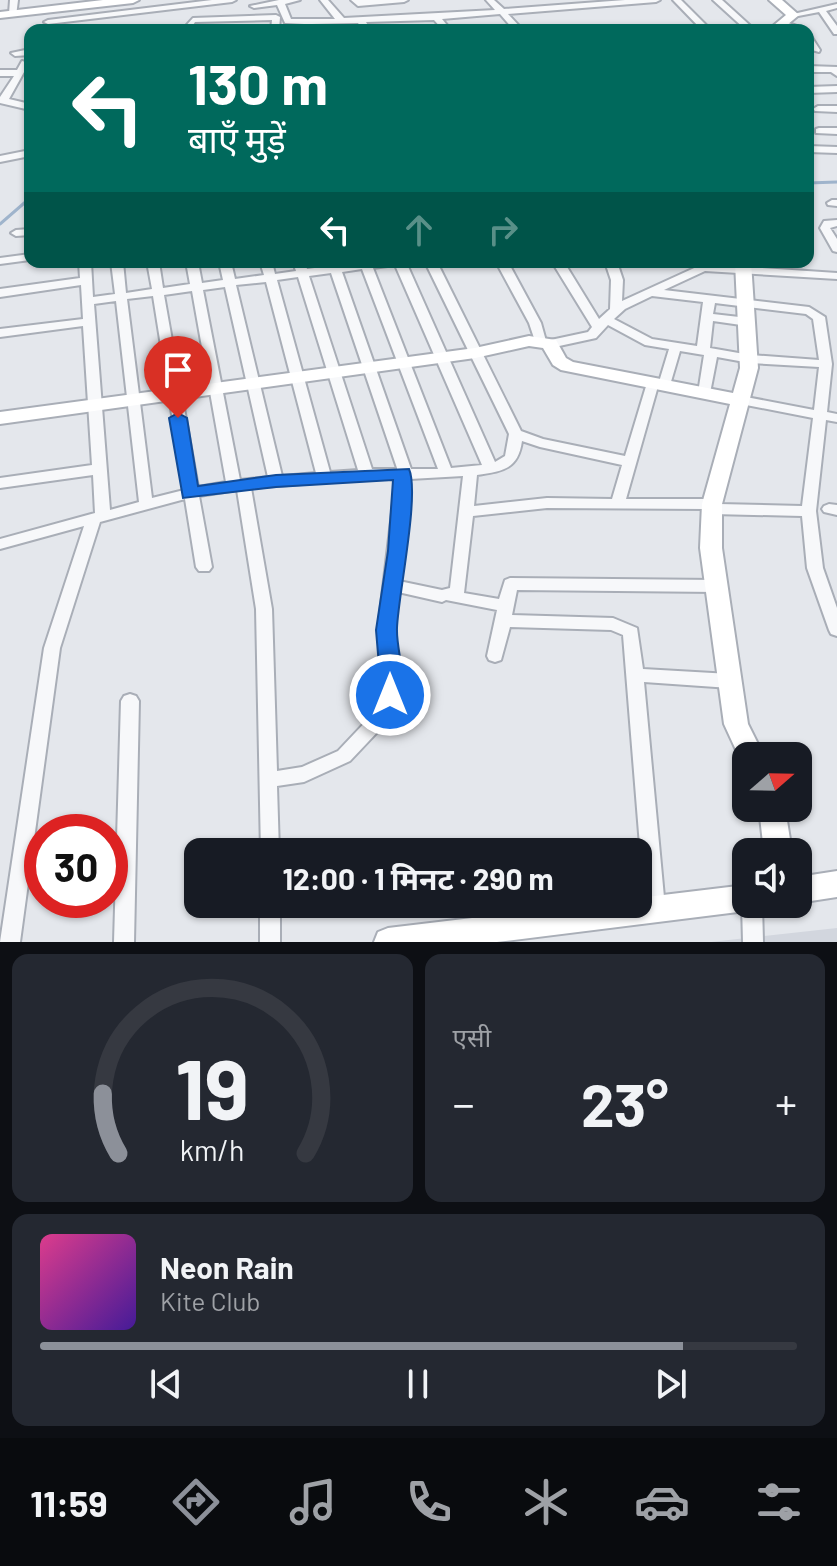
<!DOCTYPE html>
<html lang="hi">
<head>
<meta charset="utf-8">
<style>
	:root { --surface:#171b24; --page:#242831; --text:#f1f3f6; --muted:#9ea1a6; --line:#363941; --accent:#8c9099 }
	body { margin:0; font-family:Barlow,"Noto Sans Devanagari",sans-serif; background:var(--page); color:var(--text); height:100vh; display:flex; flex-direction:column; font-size:30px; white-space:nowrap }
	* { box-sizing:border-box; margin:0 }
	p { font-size:26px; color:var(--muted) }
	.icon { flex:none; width:44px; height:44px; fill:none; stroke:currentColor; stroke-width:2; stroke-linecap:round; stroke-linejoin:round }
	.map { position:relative; height:942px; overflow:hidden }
	.side { display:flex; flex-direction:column; gap:12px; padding:12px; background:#0d0f14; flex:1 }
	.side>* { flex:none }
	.top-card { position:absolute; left:24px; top:24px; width:790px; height:244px; border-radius:16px; box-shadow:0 2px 6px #0004; background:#00695c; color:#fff; overflow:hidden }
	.needle { width:52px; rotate:70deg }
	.buttons { position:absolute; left:732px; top:742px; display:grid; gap:16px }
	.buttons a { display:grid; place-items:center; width:80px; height:80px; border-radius:16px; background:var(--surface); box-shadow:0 2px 6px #0004; font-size:40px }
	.speed { position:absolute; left:24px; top:814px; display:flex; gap:16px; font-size:40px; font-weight:700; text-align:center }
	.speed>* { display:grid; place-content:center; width:104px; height:104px; border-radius:50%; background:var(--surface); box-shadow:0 2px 6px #0004; line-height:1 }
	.speed .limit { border:12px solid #d22; background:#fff; color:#111 }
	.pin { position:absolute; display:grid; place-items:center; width:68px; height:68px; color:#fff; margin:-82px -34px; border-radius:50% 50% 50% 0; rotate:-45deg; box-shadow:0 0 8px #0007 }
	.pin .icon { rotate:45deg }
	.me { position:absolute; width:88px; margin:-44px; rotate:0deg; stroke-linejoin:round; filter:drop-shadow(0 0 6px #0008) }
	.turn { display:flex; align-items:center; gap:28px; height:168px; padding:0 32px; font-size:36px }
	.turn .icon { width:104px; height:104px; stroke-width:2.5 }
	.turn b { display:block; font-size:56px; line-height:68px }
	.lanes { display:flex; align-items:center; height:76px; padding:0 32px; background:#0003; justify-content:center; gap:40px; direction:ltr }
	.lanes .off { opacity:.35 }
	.big { font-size:60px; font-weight:700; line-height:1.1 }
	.side .widget { flex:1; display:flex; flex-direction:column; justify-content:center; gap:12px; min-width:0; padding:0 28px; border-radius:16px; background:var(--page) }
	.side .dial { align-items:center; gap:0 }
	.dial svg { height:208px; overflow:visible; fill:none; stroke:var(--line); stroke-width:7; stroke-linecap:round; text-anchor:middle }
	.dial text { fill:var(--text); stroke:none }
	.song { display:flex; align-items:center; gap:24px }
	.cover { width:96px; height:96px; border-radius:12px; background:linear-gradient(135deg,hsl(330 70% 55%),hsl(260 70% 35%)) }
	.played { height:8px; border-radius:4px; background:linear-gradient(90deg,var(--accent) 85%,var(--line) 85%) }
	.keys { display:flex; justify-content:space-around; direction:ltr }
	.heat { display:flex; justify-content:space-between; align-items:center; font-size:44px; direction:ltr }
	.side .tiles { flex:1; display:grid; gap:12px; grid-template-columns:1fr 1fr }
	.widget:last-child { grid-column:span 2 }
	.trip { position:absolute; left:184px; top:838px; width:468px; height:80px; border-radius:16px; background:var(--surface); box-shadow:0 2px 6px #0004; font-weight:700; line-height:80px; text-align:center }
	.menu { display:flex; height:128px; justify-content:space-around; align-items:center; background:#090b0e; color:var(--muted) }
	.menu .icon { width:56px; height:56px }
	.menu .on { color:var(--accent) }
	.menu b { font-size:36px; color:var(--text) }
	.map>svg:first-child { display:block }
</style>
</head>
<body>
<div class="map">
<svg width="837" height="942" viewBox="0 0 837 942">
	<rect width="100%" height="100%" fill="#e4e7ec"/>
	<!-- built -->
	<path fill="#d2d6de" d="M837 928V942H711Z"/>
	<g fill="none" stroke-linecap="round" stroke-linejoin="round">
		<!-- stream -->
		<path stroke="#9fb4cc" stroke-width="3" d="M808 183 837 182
			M0 224 30 198"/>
		<defs>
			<path id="street" d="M10 0H18L16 16 9 14Z
				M212 0H236L232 2 48 24 44 22 48 20Z
				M279 0H300L285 4 291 19H335L320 0H328L344 18 495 10 486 0H494L504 9 625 0H660L656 2 508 14 523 30H514L500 14 442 19 451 30H443L434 20 366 22 371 30H363L358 23 312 24 313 30H305L304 24 285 23 277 5 254 8 250 6Z
				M351 0H408L404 2 358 6Z
				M673 0H681L711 30H702Z
				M713 0H722L755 30H746Z
				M837 4V8L826 11 837 26V34H834L819 12 793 17 789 15Z
				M276 15 280 17 279 30H271L272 20 195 22 190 30H182L193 18Z
				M783 21 802 28 803 30H792L780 25 779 23Z
				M808 35 811 36 820 50 819 52 812 50 808 44Z
				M30 49V55L15 56 11 53Z
				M22 61 29 63 9 99 30 104V110L0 103V97L14 76H0V70H17Z
				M808 66 837 67V76L831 72H808Z
				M837 86V92L808 93V87Z
				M818 106H837V112L815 111 813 109Z
				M819 128H837V134L816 133V129Z
				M808 146 837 147V153L808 152Z
				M30 150V156L0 162V156Z
				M832 200H837V206L828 205 827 203Z
				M837 220V226L830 228 837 239V252L833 251 820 228 824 221Z
				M30 229V235L16 236 11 233 16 230Z
				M30 254V260L0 264V258Z
				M79 262H91L93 297 115 294 111 262H123L126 293 152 289 147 262H159L163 288 190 284 186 262H198L202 283 223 280 219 262H231L235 279 264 275 260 262H272L275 274 296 271 293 262H305L307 269 359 262H406L495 462 505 456 509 434 425 262H437L521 431 543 439 625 456 647 383 653 379 659 382 669 349 645 345 608 325 596 338 550 348 544 344H536L529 323 496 262H508L541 323 546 341 588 332 592 327 552 262H564L599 319 610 309 611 280 605 262H617L623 280 622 301 703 264 837 273V279L705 271 664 290 809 307 825 317 832 364 827 412 837 414V422L826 420 816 511 823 568 837 608V636L831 634 829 630 807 568 802 516 712 514 707 512 705 509 547 508 473 516 464 593 499 599 505 580 510 578 717 580 722 582 725 586 722 590 717 592 517 590 512 615 613 618 637 628 643 669 730 674 736 676 738 681 736 686 730 688 644 682 665 908 662 914 655 917 648 914 645 908 623 635 611 630 510 627 501 660 495 662 489 660 487 656 497 610 446 600 442 602 398 592 394 630 399 666 398 695 384 725 350 761 304 782 277 786 279 852H261L256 609 237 490 199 496 212 567 209 571H199L196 567 185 499 100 522 60 648 20 942H0L44 648 84 526 0 549V539L95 513 93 475 0 488V478L92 465 83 326 0 337V329L83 319 81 285 0 297V289L80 278ZM395 265 482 465 451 468 373 268ZM362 269 438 469H411L342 272ZM331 273 397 468V469H372L309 276ZM298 277 358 470 330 472 277 280ZM266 282 316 473 282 476 236 285ZM225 287 268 477 240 480 203 290ZM192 291 226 482 198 487 164 295ZM153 296 184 490 152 498 127 299ZM652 296 703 302 697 346 652 339 614 319 625 309ZM116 301 139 502 110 510 94 304ZM715 303 806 314 813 319 819 360 750 355 710 348 713 321 748 326 754 322 748 318 713 314ZM680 351 704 355 698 393 704 397 710 393 717 357 750 363 819 367 814 410 741 396 734 400 741 404 813 418 802 506 719 504 717 501 712 499H626L658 386 664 389 670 385ZM522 441 540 447 622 465 612 499 547 498 474 506 477 475C502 471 518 470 522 441ZM463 476 450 588 442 590 399 581 410 479ZM366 479H396L378 630 383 666 382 695 372 715 338 751 302 767 277 771 272 609 251 488Z
				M829 504 837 505V515L824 512 822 509 824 506Z
				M130 694 136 696 139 701 134 942H114L121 701 124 696Z
				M746 897V904H762L763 942H743L742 904Z
				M260 904H280V942H260Z"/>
			<path id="secondary" d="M103 0H139L133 3 0 18V12Z
				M769 0H782L799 15 781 30H768L786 15Z
				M735 262H751L758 368 722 504V548L748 724 764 756H746V765L742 763 724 724 700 548 702 504 730 404 561 370 553 365 543 348 529 346 475 358 0 424V412L475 348 529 336 556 340 566 358 573 362 733 393 740 368Z
				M759 808H785L792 852H764Z
				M837 871V897L798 903V877Z
				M746 885V904H757L746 911 497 942H374L378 932 388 928 590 904H638V898Z"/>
		</defs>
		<!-- street casing -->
		<use href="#street" stroke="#a9aeb7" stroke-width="4"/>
		<!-- secondary casing -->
		<use href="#secondary" stroke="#a9aeb7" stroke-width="4"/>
		<!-- street -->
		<use href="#street" fill="#f7f8fa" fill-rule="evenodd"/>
		<!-- secondary -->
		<use href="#secondary" fill="#fff" fill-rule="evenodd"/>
	</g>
	<!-- route -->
	<path fill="#1a73e8" stroke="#114b97" stroke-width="2" d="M178 413 187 418 198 486 276 475 409 469C420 494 398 596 397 628 396 652 409 679 398 701H382L376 630 388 551 393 480 276 487 183 498 169 418Z"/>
</svg>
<div class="buttons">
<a><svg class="needle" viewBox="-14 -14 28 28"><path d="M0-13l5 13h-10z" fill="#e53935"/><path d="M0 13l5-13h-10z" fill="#9ea1a6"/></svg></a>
<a><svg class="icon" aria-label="sound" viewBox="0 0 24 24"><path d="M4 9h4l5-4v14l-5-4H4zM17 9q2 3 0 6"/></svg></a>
</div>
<div class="speed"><div class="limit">30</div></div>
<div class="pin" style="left:178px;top:418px;background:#d93025"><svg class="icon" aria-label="arrive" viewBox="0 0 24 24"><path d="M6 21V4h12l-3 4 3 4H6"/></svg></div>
<svg class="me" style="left:390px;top:695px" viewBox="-20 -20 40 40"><circle r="17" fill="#1a73e8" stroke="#fff" stroke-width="3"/><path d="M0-11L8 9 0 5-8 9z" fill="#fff"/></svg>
<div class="trip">12:00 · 1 मिनट · 290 m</div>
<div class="top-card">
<div class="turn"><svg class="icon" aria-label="left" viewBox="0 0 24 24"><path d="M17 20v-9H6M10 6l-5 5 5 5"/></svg><div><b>130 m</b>बाएँ मुड़ें</div></div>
<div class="lanes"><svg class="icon" aria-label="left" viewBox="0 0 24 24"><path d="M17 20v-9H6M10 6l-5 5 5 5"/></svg><svg class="icon off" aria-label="ahead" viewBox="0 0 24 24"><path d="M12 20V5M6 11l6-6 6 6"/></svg><svg class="icon off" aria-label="right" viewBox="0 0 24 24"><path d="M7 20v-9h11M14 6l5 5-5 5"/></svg></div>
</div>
</div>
<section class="side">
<div class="tiles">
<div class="widget dial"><svg viewBox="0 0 100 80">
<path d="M14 69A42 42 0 1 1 86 69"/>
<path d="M14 69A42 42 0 0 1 8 46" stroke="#8c9099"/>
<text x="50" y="56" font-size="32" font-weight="700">19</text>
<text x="50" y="72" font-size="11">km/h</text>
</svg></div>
<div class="widget"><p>एसी</p>
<div class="heat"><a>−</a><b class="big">23°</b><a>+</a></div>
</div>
<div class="widget">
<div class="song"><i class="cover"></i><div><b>Neon Rain</b><p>Kite Club</p></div></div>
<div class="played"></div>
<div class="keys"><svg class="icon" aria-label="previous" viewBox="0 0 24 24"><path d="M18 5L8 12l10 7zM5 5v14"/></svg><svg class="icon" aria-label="pause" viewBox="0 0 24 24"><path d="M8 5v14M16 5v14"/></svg><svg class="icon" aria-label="next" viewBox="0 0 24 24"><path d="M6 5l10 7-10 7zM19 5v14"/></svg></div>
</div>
</div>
</section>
<nav class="menu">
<b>11:59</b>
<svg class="icon on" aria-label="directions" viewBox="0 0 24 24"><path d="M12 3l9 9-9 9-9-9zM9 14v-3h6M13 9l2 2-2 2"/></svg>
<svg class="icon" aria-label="music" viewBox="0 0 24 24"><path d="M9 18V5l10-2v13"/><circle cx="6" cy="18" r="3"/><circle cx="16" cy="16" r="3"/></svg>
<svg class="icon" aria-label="phone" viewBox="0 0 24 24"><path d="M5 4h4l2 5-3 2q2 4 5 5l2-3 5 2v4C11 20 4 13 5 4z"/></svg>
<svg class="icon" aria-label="climate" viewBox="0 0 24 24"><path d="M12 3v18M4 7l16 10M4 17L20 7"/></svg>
<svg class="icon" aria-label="car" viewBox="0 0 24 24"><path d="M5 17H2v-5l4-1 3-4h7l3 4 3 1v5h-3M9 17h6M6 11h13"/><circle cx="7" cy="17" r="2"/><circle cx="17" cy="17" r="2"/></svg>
<svg class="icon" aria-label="filters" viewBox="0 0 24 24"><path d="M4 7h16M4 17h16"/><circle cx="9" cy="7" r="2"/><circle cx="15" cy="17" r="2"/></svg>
</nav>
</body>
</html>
